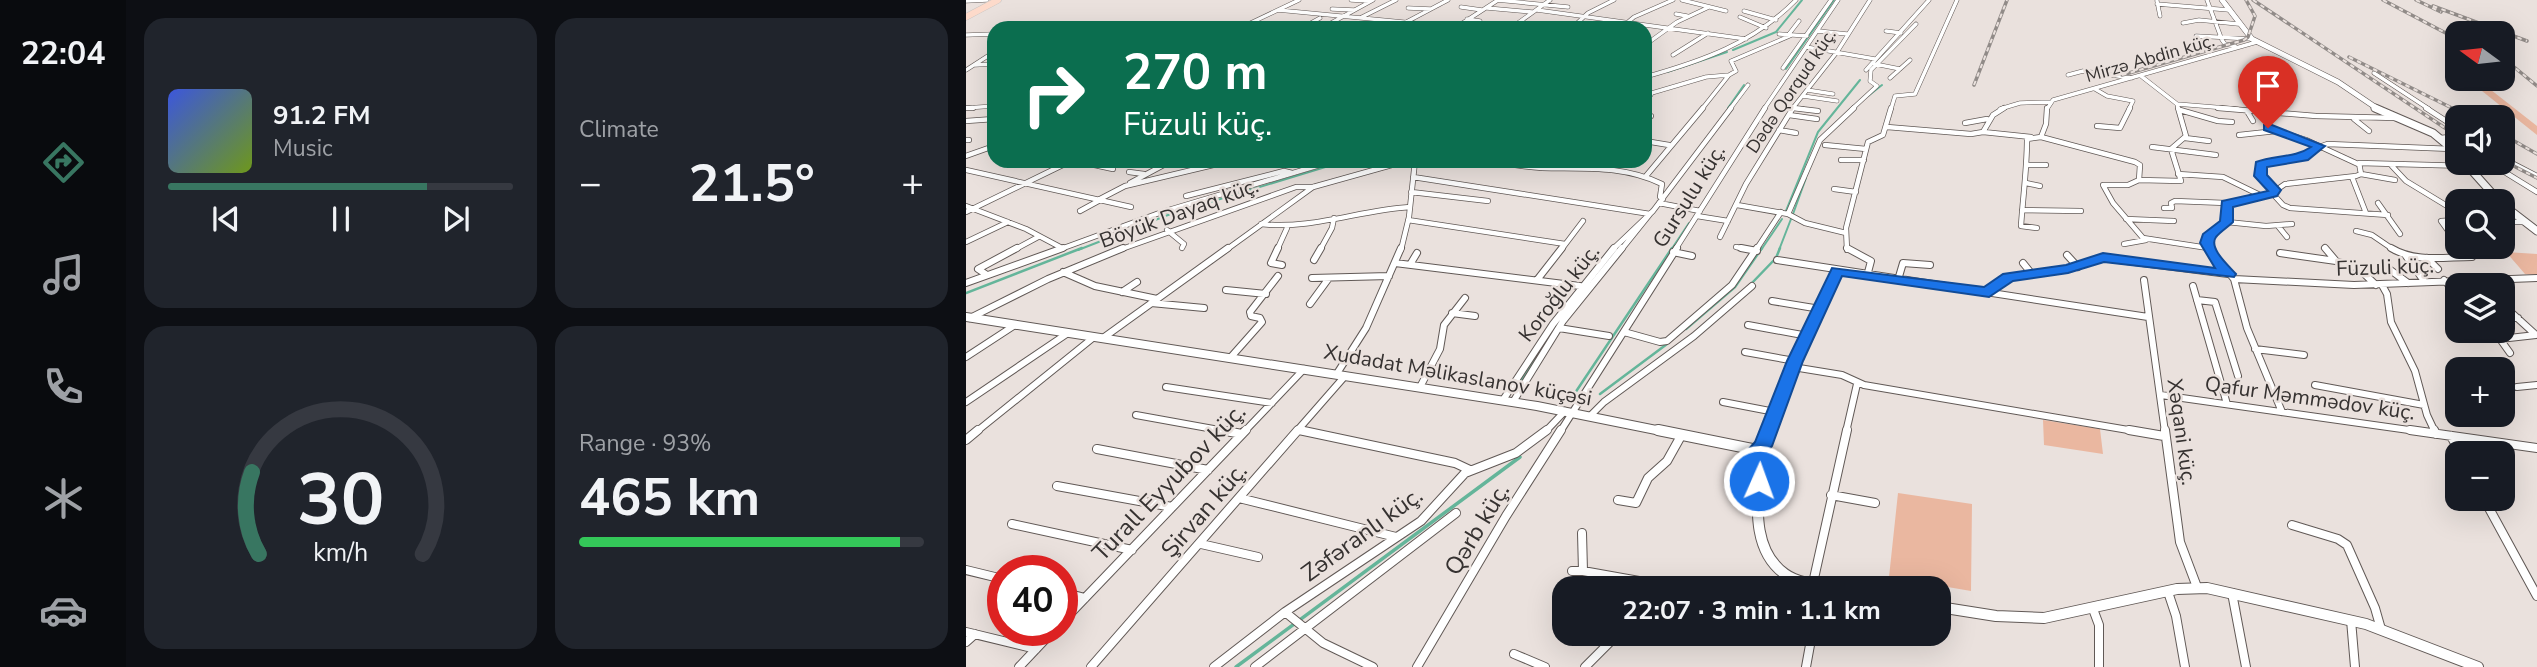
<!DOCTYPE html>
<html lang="en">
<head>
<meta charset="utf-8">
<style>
	:root { --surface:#171b24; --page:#20242c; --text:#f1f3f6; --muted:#9ea1a6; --line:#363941; --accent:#387661 }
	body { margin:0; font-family:"Nunito Sans",sans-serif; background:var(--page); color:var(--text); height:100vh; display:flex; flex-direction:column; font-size:26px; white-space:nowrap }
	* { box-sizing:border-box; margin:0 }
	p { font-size:23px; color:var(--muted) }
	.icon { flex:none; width:38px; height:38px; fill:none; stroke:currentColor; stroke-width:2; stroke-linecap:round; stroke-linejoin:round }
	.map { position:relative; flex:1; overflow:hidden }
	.side { display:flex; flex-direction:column; gap:18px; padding:18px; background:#0d0f14; width:840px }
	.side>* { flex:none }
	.banner { position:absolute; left:21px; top:21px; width:665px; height:147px; border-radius:21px; box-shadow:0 7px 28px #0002; background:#0b6e4f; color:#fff; overflow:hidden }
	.needle { width:46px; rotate:285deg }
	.buttons { position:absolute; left:1479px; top:21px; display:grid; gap:14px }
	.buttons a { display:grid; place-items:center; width:70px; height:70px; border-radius:14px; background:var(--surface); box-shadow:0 7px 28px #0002; font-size:35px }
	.speed { position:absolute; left:21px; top:555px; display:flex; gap:14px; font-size:35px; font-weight:700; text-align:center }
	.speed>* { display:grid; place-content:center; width:91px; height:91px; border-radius:50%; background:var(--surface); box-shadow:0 7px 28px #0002; line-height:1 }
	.speed .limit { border:10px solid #d22; background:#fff; color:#111 }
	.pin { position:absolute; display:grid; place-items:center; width:60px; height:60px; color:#fff; margin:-72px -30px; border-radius:50% 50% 50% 0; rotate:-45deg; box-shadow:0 0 7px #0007 }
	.pin .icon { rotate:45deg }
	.me { position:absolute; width:77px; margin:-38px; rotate:2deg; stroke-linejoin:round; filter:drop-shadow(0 0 5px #0008) }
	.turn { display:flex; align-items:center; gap:24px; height:147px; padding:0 21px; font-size:32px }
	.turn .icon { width:91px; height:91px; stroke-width:2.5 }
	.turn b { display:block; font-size:49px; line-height:60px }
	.big { font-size:52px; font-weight:700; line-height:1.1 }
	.side .widget { flex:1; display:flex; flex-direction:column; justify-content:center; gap:10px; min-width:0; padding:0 24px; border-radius:21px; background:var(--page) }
	.side .dial { align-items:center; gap:0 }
	.dial svg { height:182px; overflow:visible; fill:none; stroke:var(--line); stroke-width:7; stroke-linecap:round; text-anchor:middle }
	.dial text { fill:var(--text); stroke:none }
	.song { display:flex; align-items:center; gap:21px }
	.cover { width:84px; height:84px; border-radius:10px; background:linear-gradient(135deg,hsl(230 70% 55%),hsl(80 70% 35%)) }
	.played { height:7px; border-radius:4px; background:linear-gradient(90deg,var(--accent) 75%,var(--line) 75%) }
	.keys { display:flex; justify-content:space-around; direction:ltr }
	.heat { display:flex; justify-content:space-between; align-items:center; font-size:38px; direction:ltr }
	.charge { height:10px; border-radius:5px; background:linear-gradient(90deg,#34c759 93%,var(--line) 0) }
	.side .tiles { flex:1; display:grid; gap:18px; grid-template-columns:repeat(2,1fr) }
	.trip { position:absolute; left:586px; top:576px; width:399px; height:70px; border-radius:21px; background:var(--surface); box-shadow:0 7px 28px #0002; font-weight:700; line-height:70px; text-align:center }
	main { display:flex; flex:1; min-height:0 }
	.dock { display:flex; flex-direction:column; width:126px; justify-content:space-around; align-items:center; background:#090b0e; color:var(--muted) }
	.dock .icon { width:49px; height:49px }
	.dock .current { color:var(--accent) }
	.dock b { font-size:32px; color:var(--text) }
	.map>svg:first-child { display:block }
</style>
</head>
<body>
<main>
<nav class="dock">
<b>22:04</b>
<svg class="icon current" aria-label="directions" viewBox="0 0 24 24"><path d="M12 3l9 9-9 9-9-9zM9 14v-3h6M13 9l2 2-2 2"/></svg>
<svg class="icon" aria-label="music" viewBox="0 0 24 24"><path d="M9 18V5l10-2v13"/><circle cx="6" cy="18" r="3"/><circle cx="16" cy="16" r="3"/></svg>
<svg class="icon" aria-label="phone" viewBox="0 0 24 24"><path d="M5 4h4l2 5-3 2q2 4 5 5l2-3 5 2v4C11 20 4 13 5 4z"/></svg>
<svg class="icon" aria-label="climate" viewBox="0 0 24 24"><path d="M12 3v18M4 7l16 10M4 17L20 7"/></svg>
<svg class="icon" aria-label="car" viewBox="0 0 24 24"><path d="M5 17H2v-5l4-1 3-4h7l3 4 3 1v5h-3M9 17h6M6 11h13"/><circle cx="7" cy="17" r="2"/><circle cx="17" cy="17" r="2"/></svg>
</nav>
<section class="side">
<div class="tiles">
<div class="widget">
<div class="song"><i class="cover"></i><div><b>91.2 FM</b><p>Music</p></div></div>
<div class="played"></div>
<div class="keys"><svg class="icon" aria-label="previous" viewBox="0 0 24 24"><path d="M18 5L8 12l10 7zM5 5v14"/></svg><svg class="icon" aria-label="pause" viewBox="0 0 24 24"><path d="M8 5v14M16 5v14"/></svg><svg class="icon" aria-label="next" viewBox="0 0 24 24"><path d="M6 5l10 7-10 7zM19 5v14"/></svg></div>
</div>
<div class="widget"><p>Climate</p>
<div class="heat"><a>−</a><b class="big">21.5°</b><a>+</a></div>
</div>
<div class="widget dial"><svg viewBox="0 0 100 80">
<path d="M14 69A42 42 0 1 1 86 69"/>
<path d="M14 69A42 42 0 0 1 11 33" stroke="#387661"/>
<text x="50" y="56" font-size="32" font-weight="700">30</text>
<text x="50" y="72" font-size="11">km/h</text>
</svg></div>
<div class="widget"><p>Range · 93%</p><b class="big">465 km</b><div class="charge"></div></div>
</div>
</section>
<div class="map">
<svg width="1571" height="667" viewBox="0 0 1571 667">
	<rect width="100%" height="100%" fill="#eae1dd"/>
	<!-- green -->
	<path fill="#eab7a0" d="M1501 79H1511L1571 126V135Z
		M1540 252 1571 254V275L1559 274Z
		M1077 420 1134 429 1137 454 1078 445Z
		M932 493 1006 504 1005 591 923 577Z"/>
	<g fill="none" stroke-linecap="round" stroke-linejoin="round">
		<!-- stream-far2 -->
		<path stroke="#64b59a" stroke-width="2" d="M767 50 810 32 836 0
			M820 69 868 0
			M701 72 761 52
			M902 96 916 85
			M762 108 778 85
			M820 211 852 132 894 80
			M827 214 840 178
			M112 250 202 215 379 161
			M705 250 723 223
			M795 250 816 219
			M813 250 825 219"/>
		<!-- stream-far1 -->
		<path stroke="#64b59a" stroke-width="2.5" d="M785 284 810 258 814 248
			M0 293 116 248
			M720 329 769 287 796 248
			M580 340 592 322
			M549 390 569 357
			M609 393 706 248
			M634 394 701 344"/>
		<!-- stream -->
		<path stroke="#64b59a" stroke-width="3.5" d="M270 667 554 457"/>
		<defs>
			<path id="minor-far3" d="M385 0 403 1
				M531 0 602 7
				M716 0 760 11
				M1241 0 1256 40 1259 44 1269 46
				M0 1 21 0
				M1191 1 1194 16
				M1191 4 1263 10
				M495 7 516 10
				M442 8 465 9
				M521 8 566 12
				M366 9 388 10
				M312 10 489 27
				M571 10 780 39
				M778 11 810 20
				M710 14 721 16
				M774 17 800 28
				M394 18 430 0
				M501 19 514 21
				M408 20 419 28
				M1217 23 1233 20 1272 24
				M231 28H234
				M274 28 333 0
				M336 28 354 18
				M356 28 407 0
				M429 28 482 0
				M489 28 532 0
				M545 28 584 0
				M606 28 622 13 648 0
				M655 28 668 17 707 0
				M852 31 881 34
				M920 31 935 33
				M813 34 841 36
				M823 34 833 21
				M0 35 28 34
				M1230 36 1286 39
				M679 45 711 22 743 7
				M840 47 909 59
				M707 55 742 33
				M909 64 934 69
				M9 65 28 64
				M817 68 865 0
				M0 70 28 52
				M900 70 963 0
				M1408 73 1463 109
				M1102 75 1117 71 1166 78
				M1175 76 1211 104 1212 109
				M679 77C736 61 788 43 830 0
				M924 78 944 60
				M1129 89 1141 96 1167 101 1163 109
				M841 90 867 94
				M679 95 740 77 763 75
				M837 96 871 101
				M679 104 686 93
				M1211 104 1272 109
				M0 108 28 106
				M827 108 838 109
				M736 109 763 75 770 71 765 61 826 35
				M764 109 782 85
				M798 109 872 0
				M826 109 871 52 904 0
				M886 109 911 86 904 81 905 70 950 24
				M925 109 929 96 949 94 991 0
				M1034 109 1054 103 1085 102
				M1081 109 1087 100 1291 42"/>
			<path id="minor-far2" d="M0 108H7
				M827 108 852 111
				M1212 108 1220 136 1205 149 1215 181 1173 180 1162 185H1137L1147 203 1177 238 1242 248
				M1252 108 1350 116 1430 118
				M1460 108 1491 128
				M1214 110 1252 121 1266 122
				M1281 111 1287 121
				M679 115 685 116
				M823 115 851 119
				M1388 119 1403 131
				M0 121 28 119
				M999 123 1021 119
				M1131 126 1154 128 1164 108
				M921 127 1005 134 1017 132 1027 115 1038 108
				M1302 128 1340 140 1392 164
				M813 130 830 133
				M1017 132 1065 137
				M1273 135 1310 131
				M1075 137 1080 124 1081 108
				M1219 138 1243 141
				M1475 138 1491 136
				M0 140H3
				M685 142 703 145
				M859 145 900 149
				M1186 147 1250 155
				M0 156 28 146
				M1536 158 1571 176
				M875 160H898
				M110 161 147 169
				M526 161C542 164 559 167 576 168 618 169 657 165 696 184L694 197 697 199
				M1524 163 1571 192
				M1060 165H1080
				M1425 165 1440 181 1491 212
				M0 170 165 207
				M163 172 178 174
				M1212 174 1257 177 1294 195
				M1395 174 1429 180
				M680 176 737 108
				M447 177 684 214 655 250
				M1386 177 1400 213
				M164 183 205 161
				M1060 183 1074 186
				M868 189 890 192
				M1309 190 1295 176 1294 165C1308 160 1322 161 1336 157 1345 155 1350 147 1362 144L1486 149
				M445 192 522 201
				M1306 193 1317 205 1324 208 1422 215
				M220 196 318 171 326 173
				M134 199 159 186 264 161
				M693 203 734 211
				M1412 203 1434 234
				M771 205 822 214 839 223 880 233
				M0 206 60 229 94 247
				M1198 208H1206L1205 203 1209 201 1260 203
				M1056 210 1115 211
				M114 211 136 199
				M0 212 105 161
				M822 214 854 140 888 108
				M731 216 762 221
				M1160 219 1208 221
				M442 220 599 244
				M1261 222 1300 226 1326 224
				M1536 222H1560
				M295 224C345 230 394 210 444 207
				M1312 226 1321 237
				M1071 228 1055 226C1057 196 1061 169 1061 139L1075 137 1169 162 1174 165 1173 180
				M201 230 218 244 216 248
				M1390 231 1406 235 1428 250
				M1485 235 1475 221 1491 220
				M754 237 780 184 827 108
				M0 242 42 222
				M1158 244 1180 240
				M770 247 785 250
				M48 250 72 237
				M92 250 196 212 367 161
				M153 250 330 187H347L440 161
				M260 250 347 187
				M311 250 321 228
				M354 250 366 228 368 218
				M435 250 443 217 449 161
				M595 250 617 221
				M646 250 687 211 765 108
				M709 250 799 108
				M790 250 815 212
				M881 250 880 228 902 142 917 135 925 108
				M1243 250 1242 237 1261 222 1260 203 1277 202 1306 193 1319 184 1390 176 1395 174 1393 163 1502 166"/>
			<path id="minor-far1" d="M312 248 305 263 316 265
				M775 248 791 251
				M881 248 905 261 901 276
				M1242 248 1268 279 1281 328 1316 412
				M1359 248 1370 261
				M1425 248C1450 263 1478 257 1506 257
				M707 252 726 256
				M1314 253 1370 261 1392 268 1410 285
				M1101 255 1112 267
				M1440 256 1458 281
				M1461 258 1472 269
				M348 260 355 248
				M811 260 1182 317
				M429 263 614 286
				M445 263 451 253
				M1057 263 1066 274
				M1423 269 1442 283
				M97 272 129 286 191 299
				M21 275 12 269 51 248
				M346 278 423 276
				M1268 279 1388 285 1571 278
				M571 280 596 248
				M932 280 937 263 964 265
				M1178 280 1199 432
				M1478 280 1491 294
				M0 283 97 248
				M1416 285 1421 294 1425 322 1449 371 1461 415 1469 432
				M1227 286 1261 404
				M260 290 300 294
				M156 292 171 282
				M1023 293 1026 287 1043 277 1102 269 1137 258 1262 274
				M1231 300 1249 302 1272 376
				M806 301 854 309
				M185 303 238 308
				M344 304 363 278
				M1536 304 1570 335 1534 339 1544 353
				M486 313 509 316
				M4 318 82 279 157 248
				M1536 318H1552
				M782 325 842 336
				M593 328 643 336
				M658 332 694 342 701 341 766 285 791 248
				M137 338 262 248
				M1289 349 1338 355
				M779 352 829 361
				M0 357 49 325
				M265 357 296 322 294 318 285 316 284 312 312 276
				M827 367 876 375 898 385 1174 432
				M370 375 400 328 435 248
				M1349 385 1458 405
				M200 387 306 403
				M454 387 474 349 478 325 499 298
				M1551 387 1571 385
				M1195 395 1457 432
				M537 400 587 324 648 248
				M0 402 102 333
				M547 402 597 321 656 248
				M757 402 809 412
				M170 415 264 432
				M624 416 638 402 728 336 786 286
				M332 430 341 432
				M10 432 128 337
				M278 432 338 369
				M330 432 379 376
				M579 432 599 411
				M594 432 711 248
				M802 432 829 361 871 271
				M880 432 891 384"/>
			<path id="minor" d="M254 430 276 434
				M333 430 489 463 504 470
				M1163 430 1198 436
				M1199 430 1214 542 1231 587
				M1444 430 1571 448
				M1468 430 1470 434
				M1485 436 1494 453
				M0 440 12 430
				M131 449 242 470
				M790 451 797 446 803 430
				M91 486 206 507
				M865 495 909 503
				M273 498 430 537
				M1518 499 1571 596
				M652 500 670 503 682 478 701 461 715 436
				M46 524 166 550
				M1326 525 1372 539 1381 545 1409 608 1415 629
				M616 533 617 571 673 581 679 584 678 588
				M235 544 292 557
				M0 570 37 579
				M606 571H617
				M847 583 881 430
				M96 592 119 598
				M1202 592 1210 616 1219 667
				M1266 593 1280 667
				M1127 609 1133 625V667
				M319 612 357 643 407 667
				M1385 620 1389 667
				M96 622 280 430
				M0 632 70 649
				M0 642 9 634
				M548 654 579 667
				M53 667 88 630
				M125 667 332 430
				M248 667 319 612 455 521 499 473 550 453 581 430
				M289 667 490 513
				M451 667 540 516 595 430
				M619 667 652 634
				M840 667 846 634"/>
			<path id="tertiary-far1" d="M0 317 571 406 700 432"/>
			<path id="tertiary" d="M692 430 786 449 793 455C793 493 782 548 819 574 833 584 855 585 872 588
				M973 607 1030 616 1078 618 1211 589 1241 588 1400 624 1512 667"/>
			<path id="secondary-far1" d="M1256 0 1286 39 1372 82 1412 109"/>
			<path id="secondary" d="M1409 108 1467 133 1491 153
				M1499 163 1533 201
				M1536 204 1571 231"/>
			<path id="primary" d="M0 17 32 0"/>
		</defs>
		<!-- minor-far3 casing -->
		<use href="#minor-far3" stroke="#615956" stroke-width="4.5"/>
		<!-- minor-far2 casing -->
		<use href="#minor-far2" stroke="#615956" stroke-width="6"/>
		<!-- minor-far1 casing -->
		<use href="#minor-far1" stroke="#615956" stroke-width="8"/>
		<!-- minor casing -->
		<use href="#minor" stroke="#615956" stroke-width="10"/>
		<!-- tertiary-far1 casing -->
		<use href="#tertiary-far1" stroke="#615956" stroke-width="10"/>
		<!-- tertiary casing -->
		<use href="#tertiary" stroke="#615956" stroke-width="12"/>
		<!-- secondary-far1 casing -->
		<use href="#secondary-far1" stroke="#615956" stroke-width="6"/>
		<!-- secondary casing -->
		<use href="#secondary" stroke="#615956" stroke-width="9"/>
		<!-- primary casing -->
		<use href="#primary" stroke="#c3c2c1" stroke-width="7"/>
		<!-- minor-far3 -->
		<use href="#minor-far3" stroke="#fff" stroke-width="3.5"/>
		<!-- minor-far2 -->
		<use href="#minor-far2" stroke="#fff" stroke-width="4.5"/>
		<!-- minor-far1 -->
		<use href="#minor-far1" stroke="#fff" stroke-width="6"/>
		<!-- minor -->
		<use href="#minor" stroke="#fff" stroke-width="8"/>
		<!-- tertiary-far1 -->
		<use href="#tertiary-far1" stroke="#fff" stroke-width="8"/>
		<!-- tertiary -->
		<use href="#tertiary" stroke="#fff" stroke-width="10"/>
		<!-- secondary-far1 -->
		<use href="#secondary-far1" stroke="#fff" stroke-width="5"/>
		<!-- secondary -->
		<use href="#secondary" stroke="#fff" stroke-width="7"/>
		<!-- primary -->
		<use href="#primary" stroke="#fddaca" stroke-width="6"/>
		<defs>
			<path id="rail" d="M1287 0 1491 136
				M1417 0 1491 39
				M1450 0 1475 12
				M1467 6 1561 41
				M1383 57 1504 117
				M1536 57 1571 86
				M1156 75 1278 40 1282 37 1289 16 1280 0
				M1008 85 1041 0
				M1536 134 1571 154
				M1536 160 1571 178"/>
		</defs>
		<!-- rail casing -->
		<use href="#rail" stroke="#918b88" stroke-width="3.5"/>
		<!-- rail -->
		<use href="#rail" stroke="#eae1dd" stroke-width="2" stroke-dasharray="4.5" stroke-linecap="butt"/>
	</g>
	<!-- route -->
	<path fill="#1a73e8" stroke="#114b97" stroke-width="2" d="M1298 125H1306L1359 146 1342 160 1301 167V175L1315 190 1311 196 1267 207V222C1262 227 1255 231 1250 237 1242 248 1263 266 1270 274L1268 277 1138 262 1102 273 1047 281 1023 297 876 276 837 361 806 446 800 453 803 481 800 486 793 488 787 486 781 451 789 442 821 361 866 268 1018 287 1037 274 1100 265 1137 253 1249 268 1234 243 1237 234 1254 221 1256 201 1302 191 1288 176 1290 162C1308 155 1329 158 1345 147L1298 130Z"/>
	<g text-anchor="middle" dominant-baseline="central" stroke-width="5" stroke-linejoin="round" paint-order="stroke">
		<!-- far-street labels -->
		<g font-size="18" fill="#363231" stroke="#eae1dd">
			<text transform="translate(1184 58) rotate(-16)">Mirzə Abdin küç.</text>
			<text transform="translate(825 91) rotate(-56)">Dədə Qorqud küç.</text>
		</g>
		<!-- street labels -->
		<g font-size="21" fill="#363231" stroke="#eae1dd">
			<text transform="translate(723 196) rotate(-58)">Gursulu küç.</text>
			<text transform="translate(213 213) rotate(-20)">Böyük Dayaq küç.</text>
			<text transform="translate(1419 267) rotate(-2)">Füzuli küç.</text>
			<text transform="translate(593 293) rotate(-52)">Koroğlu küç.</text>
			<text transform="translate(492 375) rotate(10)">Xudadat Məlikaslanov küçəsi</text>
			<text transform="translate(1344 398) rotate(8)">Qafur Məmmədov küç.</text>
			<text transform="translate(1216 432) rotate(82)">Xəqani küç.</text>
		</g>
		<!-- near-street labels -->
		<g font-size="24" fill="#363231" stroke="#eae1dd">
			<text transform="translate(203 482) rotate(-46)">Turall Eyyubov küç.</text>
			<text transform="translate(238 510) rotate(-49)">Şirvan küç.</text>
			<text transform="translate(511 529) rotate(-59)">Qərb küç.</text>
			<text transform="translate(396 534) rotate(-36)">Zəfəranlı küç.</text>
		</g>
	</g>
</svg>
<div class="buttons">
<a><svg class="needle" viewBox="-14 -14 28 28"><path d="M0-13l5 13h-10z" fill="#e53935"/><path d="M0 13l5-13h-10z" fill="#9ea1a6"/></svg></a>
<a><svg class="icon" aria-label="sound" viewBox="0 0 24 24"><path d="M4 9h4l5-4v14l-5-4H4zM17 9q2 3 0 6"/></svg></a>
<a><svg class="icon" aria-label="search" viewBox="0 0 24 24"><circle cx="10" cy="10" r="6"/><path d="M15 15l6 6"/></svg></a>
<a><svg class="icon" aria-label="layers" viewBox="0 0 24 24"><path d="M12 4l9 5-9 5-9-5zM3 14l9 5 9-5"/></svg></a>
<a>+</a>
<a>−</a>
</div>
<div class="speed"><div class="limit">40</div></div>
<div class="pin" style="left:1302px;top:128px;background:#d93025"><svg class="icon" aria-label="arrive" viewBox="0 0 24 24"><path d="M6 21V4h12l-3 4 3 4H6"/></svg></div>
<svg class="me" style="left:793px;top:481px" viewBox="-20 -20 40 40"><circle r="17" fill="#1a73e8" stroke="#fff" stroke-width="3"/><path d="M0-11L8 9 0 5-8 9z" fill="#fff"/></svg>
<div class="trip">22:07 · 3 min · 1.1 km</div>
<div class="banner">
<div class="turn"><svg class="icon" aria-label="right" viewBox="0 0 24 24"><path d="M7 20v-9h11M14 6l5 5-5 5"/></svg><div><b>270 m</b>Füzuli küç.</div></div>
</div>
</div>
</main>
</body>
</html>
